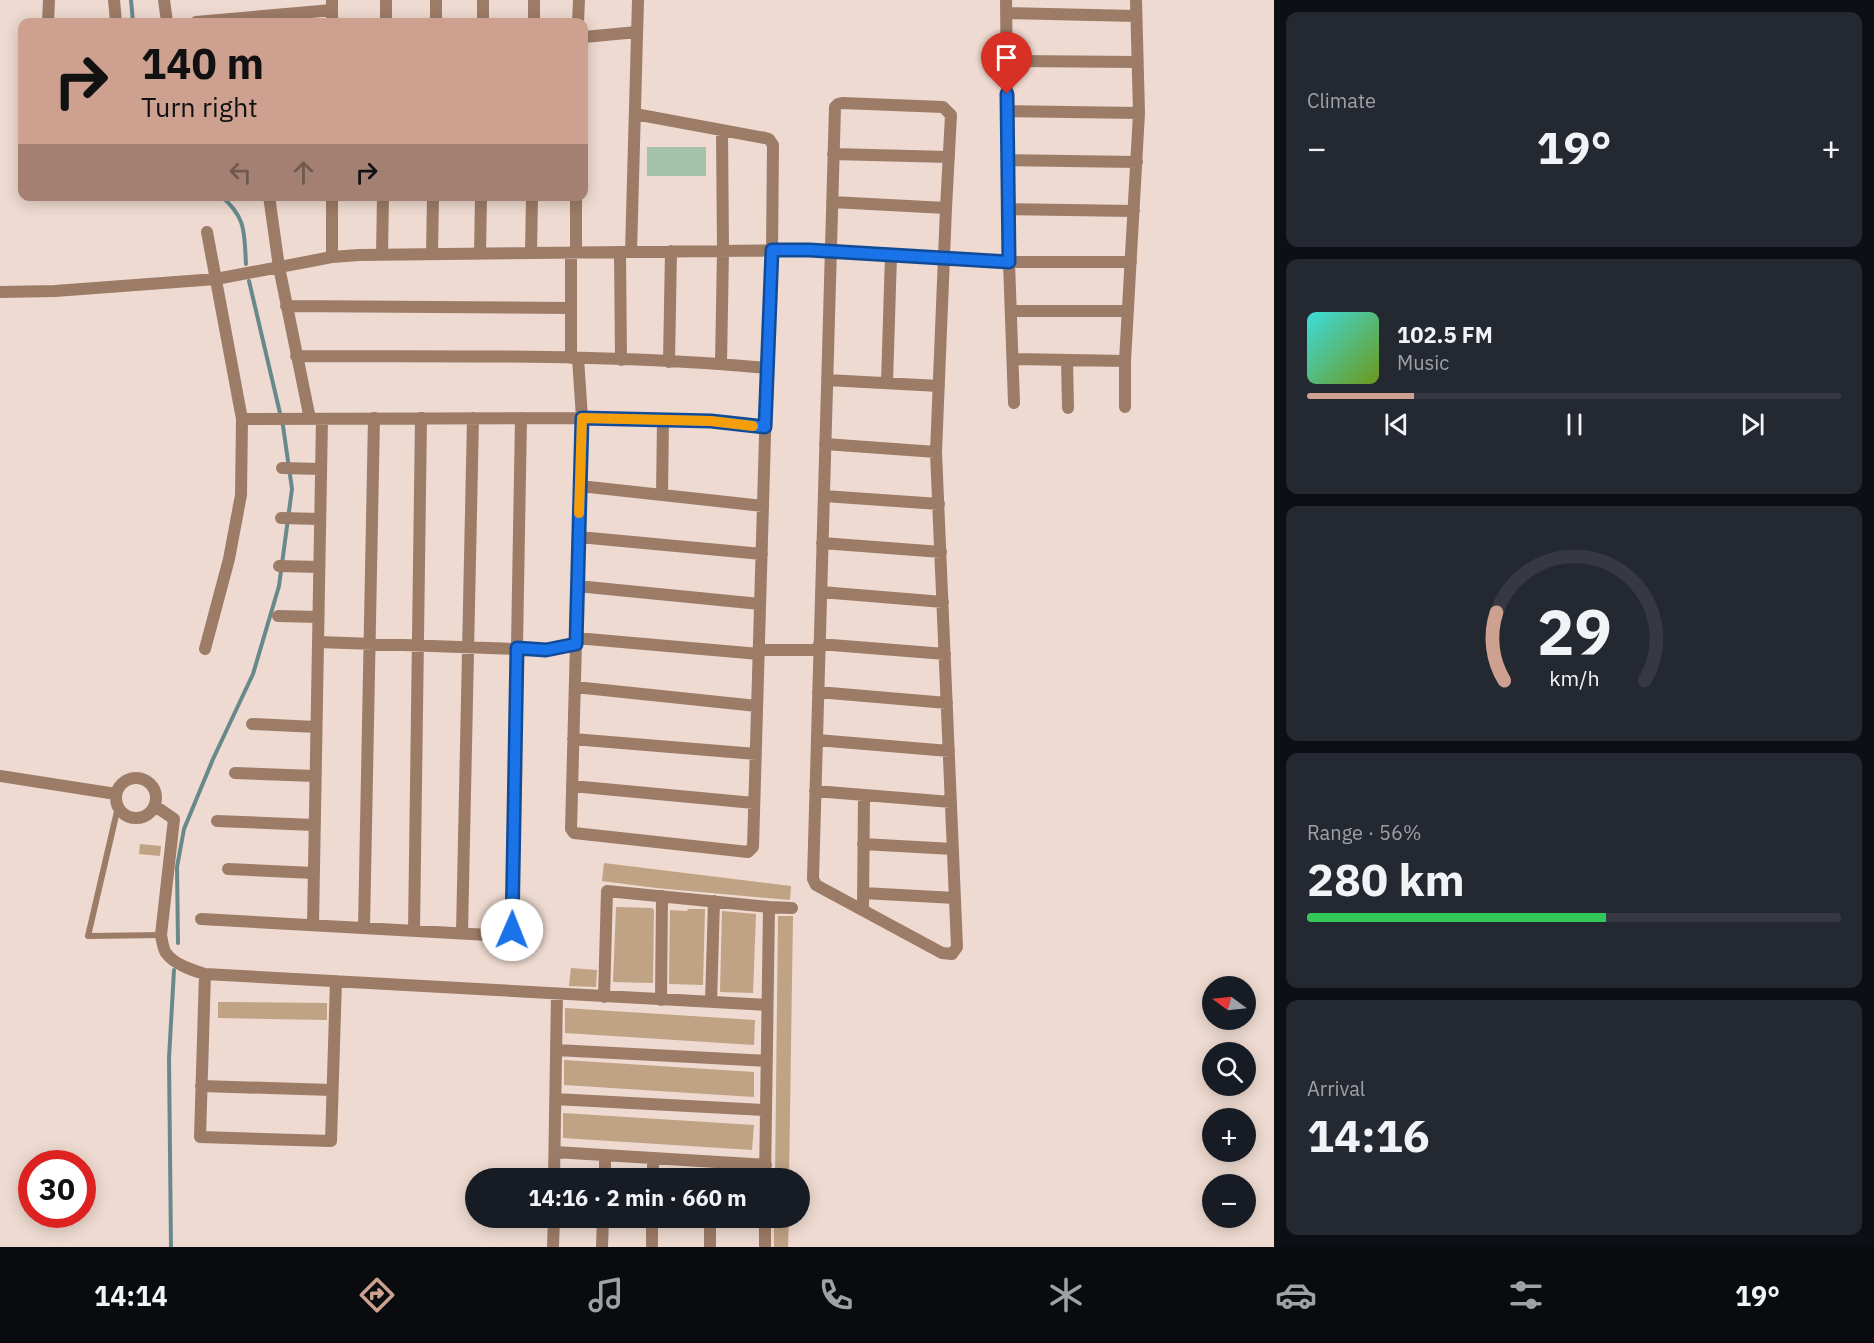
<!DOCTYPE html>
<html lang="en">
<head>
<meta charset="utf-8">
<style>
	:root { --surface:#171b24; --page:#242831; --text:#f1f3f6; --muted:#9ea1a6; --line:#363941; --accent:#cda08f }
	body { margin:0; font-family:"IBM Plex Sans",sans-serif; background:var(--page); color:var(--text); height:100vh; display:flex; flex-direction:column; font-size:22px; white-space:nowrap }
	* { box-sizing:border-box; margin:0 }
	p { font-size:20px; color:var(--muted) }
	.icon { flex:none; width:33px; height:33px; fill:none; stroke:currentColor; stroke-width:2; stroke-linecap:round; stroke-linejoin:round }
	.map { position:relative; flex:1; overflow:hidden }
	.details { display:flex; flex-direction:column; gap:12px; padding:12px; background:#0d0f14; width:600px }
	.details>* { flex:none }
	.guide { position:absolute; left:18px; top:18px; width:570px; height:183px; border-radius:12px; box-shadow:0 3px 15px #0003; background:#cda08f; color:#111; overflow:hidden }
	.needle { width:39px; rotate:285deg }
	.controls { position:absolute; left:1202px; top:976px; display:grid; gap:12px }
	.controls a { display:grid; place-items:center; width:54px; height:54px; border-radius:50%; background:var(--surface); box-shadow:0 3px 15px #0003; font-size:30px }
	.speed { position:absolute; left:18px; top:1150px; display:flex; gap:12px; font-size:30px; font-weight:700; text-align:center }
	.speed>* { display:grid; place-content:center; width:78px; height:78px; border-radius:50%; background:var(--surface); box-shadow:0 3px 15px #0003; line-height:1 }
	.speed .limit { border:9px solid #d22; background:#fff; color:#111 }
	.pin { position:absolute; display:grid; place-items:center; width:51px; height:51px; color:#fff; margin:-62px -26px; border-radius:50% 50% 50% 0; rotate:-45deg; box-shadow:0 0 6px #0007 }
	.pin .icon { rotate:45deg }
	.me { position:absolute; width:66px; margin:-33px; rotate:1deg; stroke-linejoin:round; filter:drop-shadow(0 0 4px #0008) }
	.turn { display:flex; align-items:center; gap:21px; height:126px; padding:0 24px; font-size:27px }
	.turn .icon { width:78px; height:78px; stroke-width:2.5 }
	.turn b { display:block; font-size:42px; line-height:51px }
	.lanes { display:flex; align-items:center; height:57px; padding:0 24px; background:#0003; justify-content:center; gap:30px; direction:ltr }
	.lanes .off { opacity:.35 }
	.big { font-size:45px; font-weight:800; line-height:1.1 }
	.details .card { flex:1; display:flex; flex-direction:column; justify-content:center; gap:9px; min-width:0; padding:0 21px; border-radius:12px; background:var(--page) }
	.details .dial { align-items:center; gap:0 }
	.dial svg { height:156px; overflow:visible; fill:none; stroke:var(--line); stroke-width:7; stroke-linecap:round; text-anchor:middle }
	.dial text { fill:var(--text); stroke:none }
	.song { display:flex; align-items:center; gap:18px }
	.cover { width:72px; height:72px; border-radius:9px; background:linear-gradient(135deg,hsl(180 70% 55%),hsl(80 70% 35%)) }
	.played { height:6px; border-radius:3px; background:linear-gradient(90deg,var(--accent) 20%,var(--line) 20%) }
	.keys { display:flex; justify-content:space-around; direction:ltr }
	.heat { display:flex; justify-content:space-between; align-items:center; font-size:33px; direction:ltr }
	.charge { height:9px; border-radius:4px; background:linear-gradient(90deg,#34c759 56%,var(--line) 0) }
	.trip { position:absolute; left:465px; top:1168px; width:345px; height:60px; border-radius:30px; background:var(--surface); box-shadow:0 3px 15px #0003; font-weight:800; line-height:60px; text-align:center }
	.menu { display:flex; height:96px; justify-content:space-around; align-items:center; background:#090b0e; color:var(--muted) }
	.menu .icon { width:42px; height:42px }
	.menu .selected { color:var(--accent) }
	.menu b { font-size:27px; color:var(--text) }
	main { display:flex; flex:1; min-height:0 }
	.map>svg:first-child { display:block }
</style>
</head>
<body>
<main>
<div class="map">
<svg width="1274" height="1247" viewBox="0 0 1274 1247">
	<rect width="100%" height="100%" fill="#eedad0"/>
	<!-- green -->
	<path fill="#a3c2a9" d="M647 147H706V176H647Z"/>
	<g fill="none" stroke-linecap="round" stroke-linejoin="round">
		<!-- stream -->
		<path stroke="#68898a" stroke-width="4" d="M131 0 133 22
			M221 196C247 218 244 233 246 264
			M178 943 177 867 184 829 213 759 253 674 279 586 292 489 283 426 249 281
			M171 1247 169 1058 174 970"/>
	</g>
	<!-- building -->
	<path fill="#c0a284" d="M140 844 161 846 160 856 139 854Z
		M604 863 791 886 790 900 656 888 602 881Z
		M616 907 652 908 654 910 653 983 613 982Z
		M688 909H705L703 985 669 984 670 910 687 911Z
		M722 911 756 914 753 993 720 992Z
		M778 916H793L789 1179H775Z
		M571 968 597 970 596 987 569 986Z
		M218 1002 327 1003V1020L218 1018Z
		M565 1008 755 1020 754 1045 565 1033Z
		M564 1060 754 1072V1097L564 1085Z
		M563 1113 754 1125 752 1150 563 1138Z
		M774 1218H789L788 1247H774Z"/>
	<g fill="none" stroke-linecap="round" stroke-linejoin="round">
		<!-- service -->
		<path stroke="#9d7c67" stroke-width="6" d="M118 807 88 936 161 935"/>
		<!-- minor -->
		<path stroke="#9d7c67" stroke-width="12" d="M114 0 116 22
			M164 0 167 22
			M332 0V22
			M1006 0 1009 262 1014 403
			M1006 13 1136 16
			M48 22 49 0
			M196 22 332 10
			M386 22V0
			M436 22V0
			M483 22V0
			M534 22V0
			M578 22 579 0
			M584 37 637 32
			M1007 61 1137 62
			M842 103 943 107 951 115 946 208 936 452 957 947 952 954 942 953 816 885 813 879 835 107 838 104Z
			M1007 111 1139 113
			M833 154 949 157
			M1007 160 1137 162
			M269 196 279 267 310 419
			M332 196V257
			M832 202 946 208
			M1008 209 1134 211
			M576 252V196
			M620 252 621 360
			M631 252 638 0
			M480 253 481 196
			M531 253 532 196
			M432 254 433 196
			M382 255 383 196
			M0 292 55 291 216 279 332 257 359 255 809 250 1009 262H1131
			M286 306 571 308
			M1011 311H1128
			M296 356C453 357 611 353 767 368
			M571 358V253
			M578 358 582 418 571 829 574 833 748 852 753 847 767 368 772 250 773 145 769 139 765 138 635 114
			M1013 359 1125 361
			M1067 360 1068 408
			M669 362 671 251
			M721 364 723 251 722 130
			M827 380 939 386
			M887 383 891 255
			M1125 407V361L1139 113 1136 0
			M242 419 582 418 711 421 765 427
			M825 444 936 452
			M282 468 321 469
			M580 486 763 506
			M662 495 663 420
			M824 496 939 504
			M281 518 320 519
			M579 537 762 554
			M822 543 941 552
			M279 566 319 567
			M577 586 760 604
			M821 592 943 602
			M278 616 318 617
			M576 638 759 654
			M318 642 546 650 576 644
			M819 644 945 654
			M205 649 229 559 241 495 242 419 207 232
			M759 650H819
			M575 687 757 706
			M818 692 947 703
			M252 724 316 727
			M573 739 756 754
			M817 740 949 751
			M235 773 315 776
			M0 776 116 794
			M116 798a20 20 0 1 1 40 0a20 20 0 1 1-40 0Z
			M572 786 754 803
			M815 791 951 802
			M155 806 174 819 161 935C162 940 163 949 166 953 175 965 192 970 205 974L767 1005
			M217 821 314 825
			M863 844 953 849
			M228 869 314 873
			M863 893 955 898
			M863 909 864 795
			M201 919 507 936 512 930 521 418
			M313 925 322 419
			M364 928 374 418
			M414 931 421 418
			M462 933 473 418
			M205 974 200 1137 331 1141 336 981
			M604 997 607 891 769 907 792 908
			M661 1000 662 896
			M711 1002 714 901
			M556 1050 767 1061
			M201 1086 332 1090
			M555 1099 766 1110
			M555 1152 766 1165
			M554 1179 557 994
			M605 1179V1156
			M653 1179V1159
			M711 1179 712 1162
			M765 1179 769 907
			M553 1247 554 1218
			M602 1247 603 1218
			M652 1247V1218
			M710 1247V1218
			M765 1247V1218"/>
	</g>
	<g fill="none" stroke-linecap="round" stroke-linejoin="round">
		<defs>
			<path id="route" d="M512 930 517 648 546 650 576 644 582 418 711 421 765 427 772 250H809L1009 262 1007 94"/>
		</defs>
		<!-- route casing -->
		<use href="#route" stroke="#114b97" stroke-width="15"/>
		<!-- route -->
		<use href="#route" stroke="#1a73e8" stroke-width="10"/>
		<!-- slow -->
		<path stroke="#f59e0b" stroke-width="10" d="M579 513 582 418 711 421 753 426"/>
	</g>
</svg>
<div class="controls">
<a><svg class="needle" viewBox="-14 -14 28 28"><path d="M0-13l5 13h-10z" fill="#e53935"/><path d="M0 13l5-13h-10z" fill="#9ea1a6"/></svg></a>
<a><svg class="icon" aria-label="search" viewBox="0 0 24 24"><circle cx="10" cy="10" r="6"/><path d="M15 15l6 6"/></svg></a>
<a>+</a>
<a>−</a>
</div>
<div class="speed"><div class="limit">30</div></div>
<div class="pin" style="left:1007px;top:94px;background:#d93025"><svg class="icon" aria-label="arrive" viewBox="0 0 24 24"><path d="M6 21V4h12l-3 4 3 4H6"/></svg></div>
<svg class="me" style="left:512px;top:930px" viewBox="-20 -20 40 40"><circle r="19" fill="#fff"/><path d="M0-13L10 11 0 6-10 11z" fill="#1a73e8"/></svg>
<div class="trip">14:16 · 2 min · 660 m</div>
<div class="guide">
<div class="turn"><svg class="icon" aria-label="right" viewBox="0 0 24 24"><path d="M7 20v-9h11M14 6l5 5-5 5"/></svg><div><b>140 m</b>Turn right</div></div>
<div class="lanes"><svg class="icon off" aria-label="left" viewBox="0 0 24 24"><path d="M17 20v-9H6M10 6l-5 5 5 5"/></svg><svg class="icon off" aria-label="ahead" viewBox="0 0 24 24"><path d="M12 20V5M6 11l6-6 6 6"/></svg><svg class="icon" aria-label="right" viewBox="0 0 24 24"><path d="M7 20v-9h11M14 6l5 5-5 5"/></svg></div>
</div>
</div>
<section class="details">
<div class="card"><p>Climate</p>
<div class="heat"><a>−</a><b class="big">19°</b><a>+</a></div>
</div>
<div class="card">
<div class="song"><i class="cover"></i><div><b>102.5 FM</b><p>Music</p></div></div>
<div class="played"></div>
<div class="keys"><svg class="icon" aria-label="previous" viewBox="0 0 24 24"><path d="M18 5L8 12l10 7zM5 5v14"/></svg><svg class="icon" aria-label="pause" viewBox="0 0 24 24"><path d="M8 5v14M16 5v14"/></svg><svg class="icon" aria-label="next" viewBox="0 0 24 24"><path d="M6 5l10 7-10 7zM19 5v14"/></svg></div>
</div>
<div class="card dial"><svg viewBox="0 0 100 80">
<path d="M14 69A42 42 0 1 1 86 69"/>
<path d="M14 69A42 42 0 0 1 10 34" stroke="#cda08f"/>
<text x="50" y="56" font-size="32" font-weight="700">29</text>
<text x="50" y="72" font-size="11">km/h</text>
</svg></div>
<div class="card"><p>Range · 56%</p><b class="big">280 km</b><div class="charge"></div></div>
<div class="card"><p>Arrival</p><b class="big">14:16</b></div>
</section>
</main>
<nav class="menu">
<b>14:14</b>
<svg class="icon selected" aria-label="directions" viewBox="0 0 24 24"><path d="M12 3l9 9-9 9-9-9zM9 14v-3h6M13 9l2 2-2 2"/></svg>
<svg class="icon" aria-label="music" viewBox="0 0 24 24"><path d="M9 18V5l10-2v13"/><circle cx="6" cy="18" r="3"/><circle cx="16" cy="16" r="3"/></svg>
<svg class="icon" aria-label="phone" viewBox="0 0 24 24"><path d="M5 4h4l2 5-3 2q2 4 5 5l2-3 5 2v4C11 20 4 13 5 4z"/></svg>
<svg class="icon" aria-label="climate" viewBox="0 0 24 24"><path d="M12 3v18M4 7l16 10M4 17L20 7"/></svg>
<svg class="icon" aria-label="car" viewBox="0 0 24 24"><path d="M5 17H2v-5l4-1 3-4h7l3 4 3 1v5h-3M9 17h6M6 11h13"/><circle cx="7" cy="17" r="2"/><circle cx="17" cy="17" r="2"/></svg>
<svg class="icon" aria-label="filters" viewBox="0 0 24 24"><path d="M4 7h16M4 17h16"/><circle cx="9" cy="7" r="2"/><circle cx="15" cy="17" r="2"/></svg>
<b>19°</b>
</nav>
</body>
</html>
